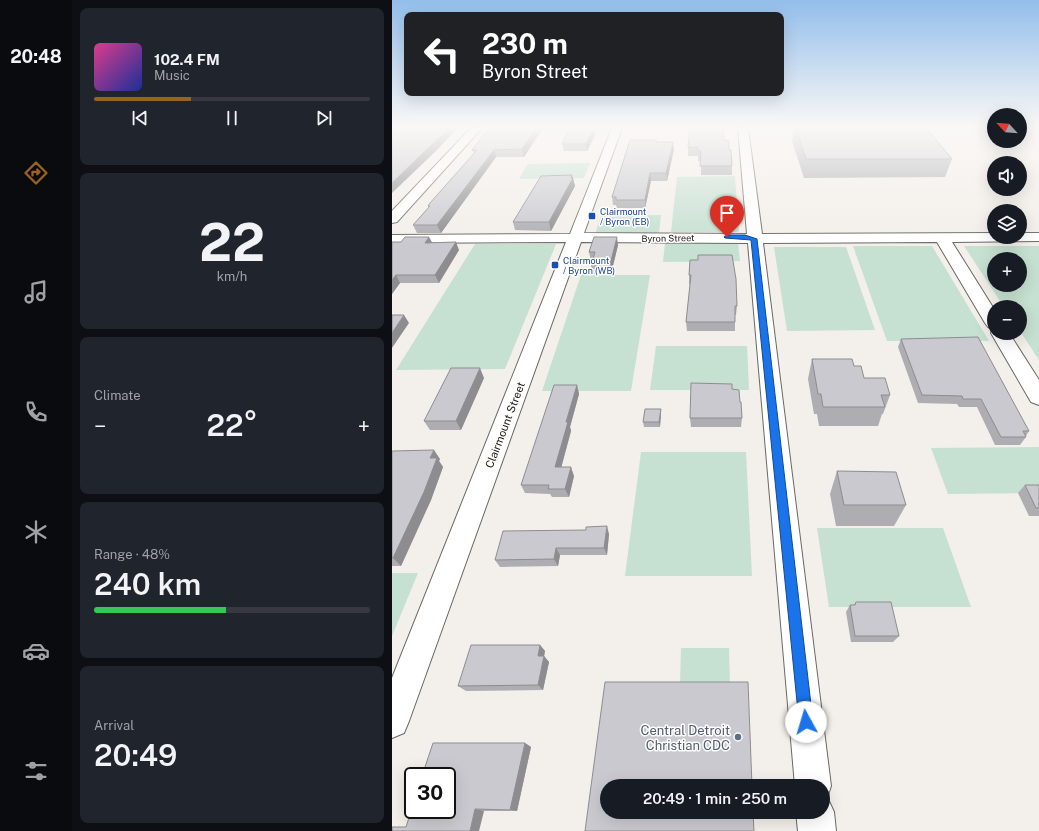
<!DOCTYPE html>
<html lang="en">
<head>
<meta charset="utf-8">
<style>
	:root { --surface:#171b24; --page:#20242c; --text:#f1f3f6; --muted:#9ea1a6; --line:#363941; --accent:#9b621f }
	body { margin:0; font-family:"Public Sans",sans-serif; background:var(--page); color:var(--text); height:100vh; display:flex; flex-direction:column; font-size:15px; white-space:nowrap }
	* { box-sizing:border-box; margin:0 }
	p { font-size:13px; color:var(--muted) }
	.icon { flex:none; width:22px; height:22px; fill:none; stroke:currentColor; stroke-width:2; stroke-linecap:round; stroke-linejoin:round }
	.map { position:relative; flex:1; overflow:hidden }
	.panel { display:flex; flex-direction:column; gap:8px; padding:8px; background:#0d0f14; width:320px }
	.panel>* { flex:none }
	.hud { position:absolute; left:12px; top:12px; width:380px; height:84px; border-radius:8px; box-shadow:0 4px 16px #0002; background:#202124; color:#fff; overflow:hidden }
	.needle { width:26px; rotate:296deg }
	.buttons { position:absolute; left:595px; top:108px; display:grid; gap:8px }
	.buttons a { display:grid; place-items:center; width:40px; height:40px; border-radius:50%; background:var(--surface); box-shadow:0 4px 16px #0002; font-size:20px }
	.speed { position:absolute; left:12px; top:767px; display:flex; gap:8px; font-size:20px; font-weight:700; text-align:center }
	.speed>* { display:grid; place-content:center; width:52px; height:52px; border-radius:50%; background:var(--surface); box-shadow:0 4px 16px #0002; line-height:1 }
	.speed .limit { border:2px solid #111; border-radius:6px; background:#fff; color:#111 }
	.pin { position:absolute; display:grid; place-items:center; width:34px; height:34px; color:#fff; margin:-41px -17px; border-radius:50% 50% 50% 0; rotate:-45deg; box-shadow:0 0 4px #0007 }
	.pin .icon { rotate:45deg }
	.me { position:absolute; width:44px; margin:-22px; rotate:354deg; stroke-linejoin:round; filter:drop-shadow(0 0 3px #0008) }
	.turn { display:flex; align-items:center; gap:14px; height:84px; padding:0 12px; font-size:18px }
	.turn .icon { width:52px; height:52px; stroke-width:2.5 }
	.turn b { display:block; font-size:28px; line-height:34px }
	.big { font-size:30px; font-weight:600; line-height:1.1 }
	.panel .widget { flex:1; display:flex; flex-direction:column; justify-content:center; gap:6px; min-width:0; padding:0 14px; border-radius:8px; background:var(--page) }
	.panel .dial { align-items:center; gap:0 }
	.dial b { font-size:52px; line-height:1 }
	.song { display:flex; align-items:center; gap:12px }
	.cover { width:48px; height:48px; border-radius:6px; background:linear-gradient(135deg,hsl(330 70% 55%),hsl(230 70% 35%)) }
	.played { height:4px; border-radius:2px; background:linear-gradient(90deg,var(--accent) 35%,var(--line) 35%) }
	.keys { display:flex; justify-content:space-around; direction:ltr }
	.heat { display:flex; justify-content:space-between; align-items:center; font-size:22px; direction:ltr }
	.charge { height:6px; border-radius:3px; background:linear-gradient(90deg,#34c759 48%,var(--line) 0) }
	.trip { position:absolute; left:208px; top:779px; width:230px; height:40px; border-radius:20px; background:var(--surface); box-shadow:0 4px 16px #0002; font-weight:600; line-height:40px; text-align:center }
	main { display:flex; flex:1; min-height:0 }
	.menu { display:flex; flex-direction:column; width:72px; justify-content:space-around; align-items:center; background:#090b0e; color:var(--muted) }
	.menu .icon { width:28px; height:28px }
	.menu .current { color:var(--accent) }
	.menu b { font-size:18px; color:var(--text) }
	.map>svg:first-child { display:block }
</style>
</head>
<body>
<main>
<nav class="menu">
<b>20:48</b>
<svg class="icon current" aria-label="directions" viewBox="0 0 24 24"><path d="M12 3l9 9-9 9-9-9zM9 14v-3h6M13 9l2 2-2 2"/></svg>
<svg class="icon" aria-label="music" viewBox="0 0 24 24"><path d="M9 18V5l10-2v13"/><circle cx="6" cy="18" r="3"/><circle cx="16" cy="16" r="3"/></svg>
<svg class="icon" aria-label="phone" viewBox="0 0 24 24"><path d="M5 4h4l2 5-3 2q2 4 5 5l2-3 5 2v4C11 20 4 13 5 4z"/></svg>
<svg class="icon" aria-label="climate" viewBox="0 0 24 24"><path d="M12 3v18M4 7l16 10M4 17L20 7"/></svg>
<svg class="icon" aria-label="car" viewBox="0 0 24 24"><path d="M5 17H2v-5l4-1 3-4h7l3 4 3 1v5h-3M9 17h6M6 11h13"/><circle cx="7" cy="17" r="2"/><circle cx="17" cy="17" r="2"/></svg>
<svg class="icon" aria-label="filters" viewBox="0 0 24 24"><path d="M4 7h16M4 17h16"/><circle cx="9" cy="7" r="2"/><circle cx="15" cy="17" r="2"/></svg>
</nav>
<section class="panel">
<div class="widget">
<div class="song"><i class="cover"></i><div><b>102.4 FM</b><p>Music</p></div></div>
<div class="played"></div>
<div class="keys"><svg class="icon" aria-label="previous" viewBox="0 0 24 24"><path d="M18 5L8 12l10 7zM5 5v14"/></svg><svg class="icon" aria-label="pause" viewBox="0 0 24 24"><path d="M8 5v14M16 5v14"/></svg><svg class="icon" aria-label="next" viewBox="0 0 24 24"><path d="M6 5l10 7-10 7zM19 5v14"/></svg></div>
</div>
<div class="widget dial"><b>22</b><p>km/h</p></div>
<div class="widget"><p>Climate</p>
<div class="heat"><a>−</a><b class="big">22°</b><a>+</a></div>
</div>
<div class="widget"><p>Range · 48%</p><b class="big">240 km</b><div class="charge"></div></div>
<div class="widget"><p>Arrival</p><b class="big">20:49</b></div>
</section>
<div class="map">
<svg width="647" height="831" viewBox="0 0 647 831">
	<rect width="100%" height="100%" fill="#f3efea"/>
	<!-- green -->
	<path fill="#c6e0d1" fill-rule="evenodd" d="M159 128H213L210 134H156Z
		M198 163 192 178 127 179 136 164Z
		M343 176 347 232H279L285 177Z
		M269 215 267 233 203 234 209 216Z
		M273 243H346L348 261 271 262Z
		M83 244H164L113 369 4 370Z
		M461 246H540L597 341H495Z
		M572 246H647V360L628 331V307H612ZM602 259H628V285H602Z
		M382 247H454L483 330 395 331Z
		M189 275H258L239 391H150Z
		M264 346H355L357 390H258Z
		M647 447V493L556 494 539 448Z
		M249 452H354L360 576H233Z
		M425 528H551L579 607H437Z
		M0 573H26L0 636Z
		M289 648H337L338 686H288Z"/>
	<g fill="none" stroke-linecap="round" stroke-linejoin="round">
		<defs>
			<path id="minor" d="M79 128H90L5 222 0 223V211Z
				M220 128H230L192 233 355 234 346 128H356L370 234 602 233V237H628V233H647V241L560 242 602 309V329L596 327 593 323 545 242 371 243 439 786 435 798 436 799 442 812 444 831H406L404 812H431V786H403L356 243 189 242 17 721 12 733 0 738V678L174 242 0 243V235L178 234Z
				M601 329 602 333H617L647 380V405L639 402 599 333Z"/>
		</defs>
		<!-- minor casing -->
		<use href="#minor" stroke="#6b6863" stroke-width="2"/>
		<!-- minor -->
		<use href="#minor" fill="#fff" fill-rule="evenodd"/>
	</g>
	<!-- wall -->
	<path fill="#adadb2" d="M151 128 132 157H104L49 233H25L21 225 36 208V206L82 153 80 150Z
		M178 128H202L203 135 195 151H172L170 144Z
		M402 128H534L560 159 553 177 412 178 400 141Z
		M264 140 265 142 282 149 275 181H259L253 208H225L224 205H221L220 197Z
		M332 140 337 150 340 166V175H309V161H306V156H296V147Z
		M181 178 183 186 159 231 123 230 121 222Z
		M0 242H40L67 250 47 283H8L0 294Z
		M226 245 219 274H201L199 265 200 261H199L197 252Z
		M298 260 345 306 344 315H343V331H295L294 322 298 284H297V275Z
		M509 339 637 431 634 436V437L628 445H603L585 407H567L565 404 526 403 506 347Z
		M420 359 462 366 472 378 498 395 491 414H490L486 426H427L425 414H422L416 379Z
		M92 378 69 430H38L32 421Z
		M185 385 187 394 178 427 179 431 169 467 182 476 177 497H160L158 494 133 493 129 485Z
		M340 389 348 402 350 418 349 427H299L298 418Z
		M269 409V413L268 427H252L251 422Z
		M0 451 48 459 47 461 51 467 39 500 9 566H0Z
		M445 471 514 505 502 526H444L438 494Z
		M633 485H647V516H637L626 493Z
		M217 534 215 555H168L166 566 108 567 103 560Z
		M464 602 507 636 501 642H459L454 612 458 605H462Z
		M148 645 153 651 152 656 157 662 151 690 74 691 66 686Z
		M133 743 139 747 125 811H92L14 827Z"/>
	<!-- shaded-wall -->
	<path fill="#8d8d91" d="M57 128H66L44 151 0 193V183Z
		M144 128H151L132 157 130 149Z
		M202 128 203 135 195 151 194 144Z
		M281 142 282 149 275 181 274 173Z
		M102 150 104 157 49 233 45 225Z
		M258 173 259 181 253 208V200Z
		M180 175 183 186 159 231 157 222Z
		M37 237 41 244 33 243Z
		M225 237 226 245 219 274 218 265Z
		M64 242 67 250 47 283 43 275Z
		M4 275 8 283 0 294V280Z
		M12 315 17 323 0 348V333Z
		M88 368 92 378 69 430 64 421Z
		M185 385 187 394 178 427 179 431 167 476 163 467 174 422Z
		M269 409V413L268 427 267 422Z
		M42 450 48 459 47 461 51 467 39 500 9 566 1 558 38 458Z
		M179 467 182 476 177 497 173 489Z
		M215 526 217 534 215 555 212 548Z
		M164 548 168 555 166 566 162 559Z
		M148 645 153 651 151 662 146 656Z
		M152 656 157 662 151 690 146 685Z
		M133 743 139 747 125 811 118 810Z
		M83 809 92 811 87 831H78Z"/>
	<!-- building -->
	<path fill="#c9c9cf" stroke="#8d8d91" d="M0 128H57L0 183Z
		M97 128H144L130 149 102 150 45 225H21L38 206H36L38 203 85 150H80Z
		M178 128H202L194 144H170Z
		M298 128H331L332 140 337 141V150H339L340 166H308L309 151H306V147H296Z
		M404 128H534L560 159H414Z
		M238 140H264V142H281L274 173H258L253 200H224V197H220Z
		M180 175 179 178H181L157 222H121L149 176Z
		M13 237H37L33 243 64 242 43 275H4L0 280V242H9Z
		M202 237H225L218 265H199L203 252H197Z
		M306 255H340L344 279 345 306H343V322H294L299 275H297L298 260H306Z
		M0 315H12L0 333Z
		M586 337 637 431H631L634 437H609L589 399H571L570 396 530 395 509 339Z
		M420 359H460L462 366H469L472 378H493L498 395H489L493 407H431L429 394H426Z
		M59 368H88L64 421H32Z
		M299 383 340 384V389L347 390 348 402H349L350 418H298Z
		M162 385H185L174 422H176L163 467H179L173 489H156L157 485H129Z
		M253 409H269L267 422H251Z
		M42 450 38 458H45L32 492 1 558H0V451Z
		M445 471 504 472 514 505H452Z
		M633 485H647V508H644Z
		M215 526 212 548H164L162 559 103 560 111 531 194 530V527Z
		M464 602H499L507 636H463L458 605H463Z
		M79 645H148L146 656H152L146 685 66 686Z
		M213 682H356L360 786H215V812H361L362 831H193Z
		M41 743H133L118 810 83 809 78 831H0V827H14L21 805V810H55V776H30Z"/>
	<!-- sky -->
	<linearGradient id="sky" x2="0" y2="1"><stop stop-color="#93beeb"/><stop offset="0.52" stop-color="#faf8f6"/><stop offset="1" stop-color="#faf8f6" stop-opacity="0"/></linearGradient>
	<rect width="647" height="244" fill="url(#sky)"/>
	<!-- route -->
	<path fill="#1a73e8" stroke="#114b97" d="M335 235H353L365 239 421 722 419 727 414 729 409 727 407 722 359 240 333 238 332 237Z"/>
	<!-- markers -->
	<g fill="#1a4fb4" stroke="#fffdfa" stroke-width="1.5">
		<rect x="196" y="212" width="8" height="8" rx="2"/>
		<rect x="159" y="261" width="8" height="8" rx="2"/>
	</g>
	<circle fill="#5c6f8a" stroke="#fffdfa" stroke-width="1.5" cx="346" cy="737" r="4"/>
	<g text-anchor="middle" dominant-baseline="central" stroke-width="3" stroke-linejoin="round" paint-order="stroke">
		<!-- far-transit labels -->
		<g font-size="9" fill="#164399" stroke="#fffdfa" text-anchor="start">
			<text x="208" y="211">Clairmount<tspan x="208" dy="10">/ Byron (EB)</tspan></text>
			<text x="171" y="260">Clairmount<tspan x="171" dy="10">/ Byron (WB)</tspan></text>
		</g>
		<!-- far-street labels -->
		<g font-size="9" fill="#1b1a18" stroke="#fffdfa">
			<text transform="translate(276 238) rotate(-1)">Byron Street</text>
		</g>
		<!-- street labels -->
		<g font-size="11" fill="#1b1a18" stroke="#fffdfa">
			<text transform="translate(113 425) rotate(-69)">Clairmount Street</text>
		</g>
		<!-- near-service labels -->
		<g font-size="13" fill="#4e5e75" stroke="#fffdfa" text-anchor="end">
			<text x="338" y="730">Central Detroit<tspan x="338" dy="15">Christian CDC</tspan></text>
		</g>
	</g>
</svg>
<div class="buttons">
<a><svg class="needle" viewBox="-14 -14 28 28"><path d="M0-13l5 13h-10z" fill="#e53935"/><path d="M0 13l5-13h-10z" fill="#9ea1a6"/></svg></a>
<a><svg class="icon" aria-label="sound" viewBox="0 0 24 24"><path d="M4 9h4l5-4v14l-5-4H4zM17 9q2 3 0 6"/></svg></a>
<a><svg class="icon" aria-label="layers" viewBox="0 0 24 24"><path d="M12 4l9 5-9 5-9-5zM3 14l9 5 9-5"/></svg></a>
<a>+</a>
<a>−</a>
</div>
<div class="speed"><div class="limit">30</div></div>
<div class="pin" style="left:335px;top:237px;background:#d93025"><svg class="icon" aria-label="arrive" viewBox="0 0 24 24"><path d="M6 21V4h12l-3 4 3 4H6"/></svg></div>
<svg class="me" style="left:414px;top:722px" viewBox="-20 -20 40 40"><circle r="19" fill="#fff"/><path d="M0-13L10 11 0 6-10 11z" fill="#1a73e8"/></svg>
<div class="trip">20:49 · 1 min · 250 m</div>
<div class="hud">
<div class="turn"><svg class="icon" aria-label="left" viewBox="0 0 24 24"><path d="M17 20v-9H6M10 6l-5 5 5 5"/></svg><div><b>230 m</b>Byron Street</div></div>
</div>
</div>
</main>
</body>
</html>
